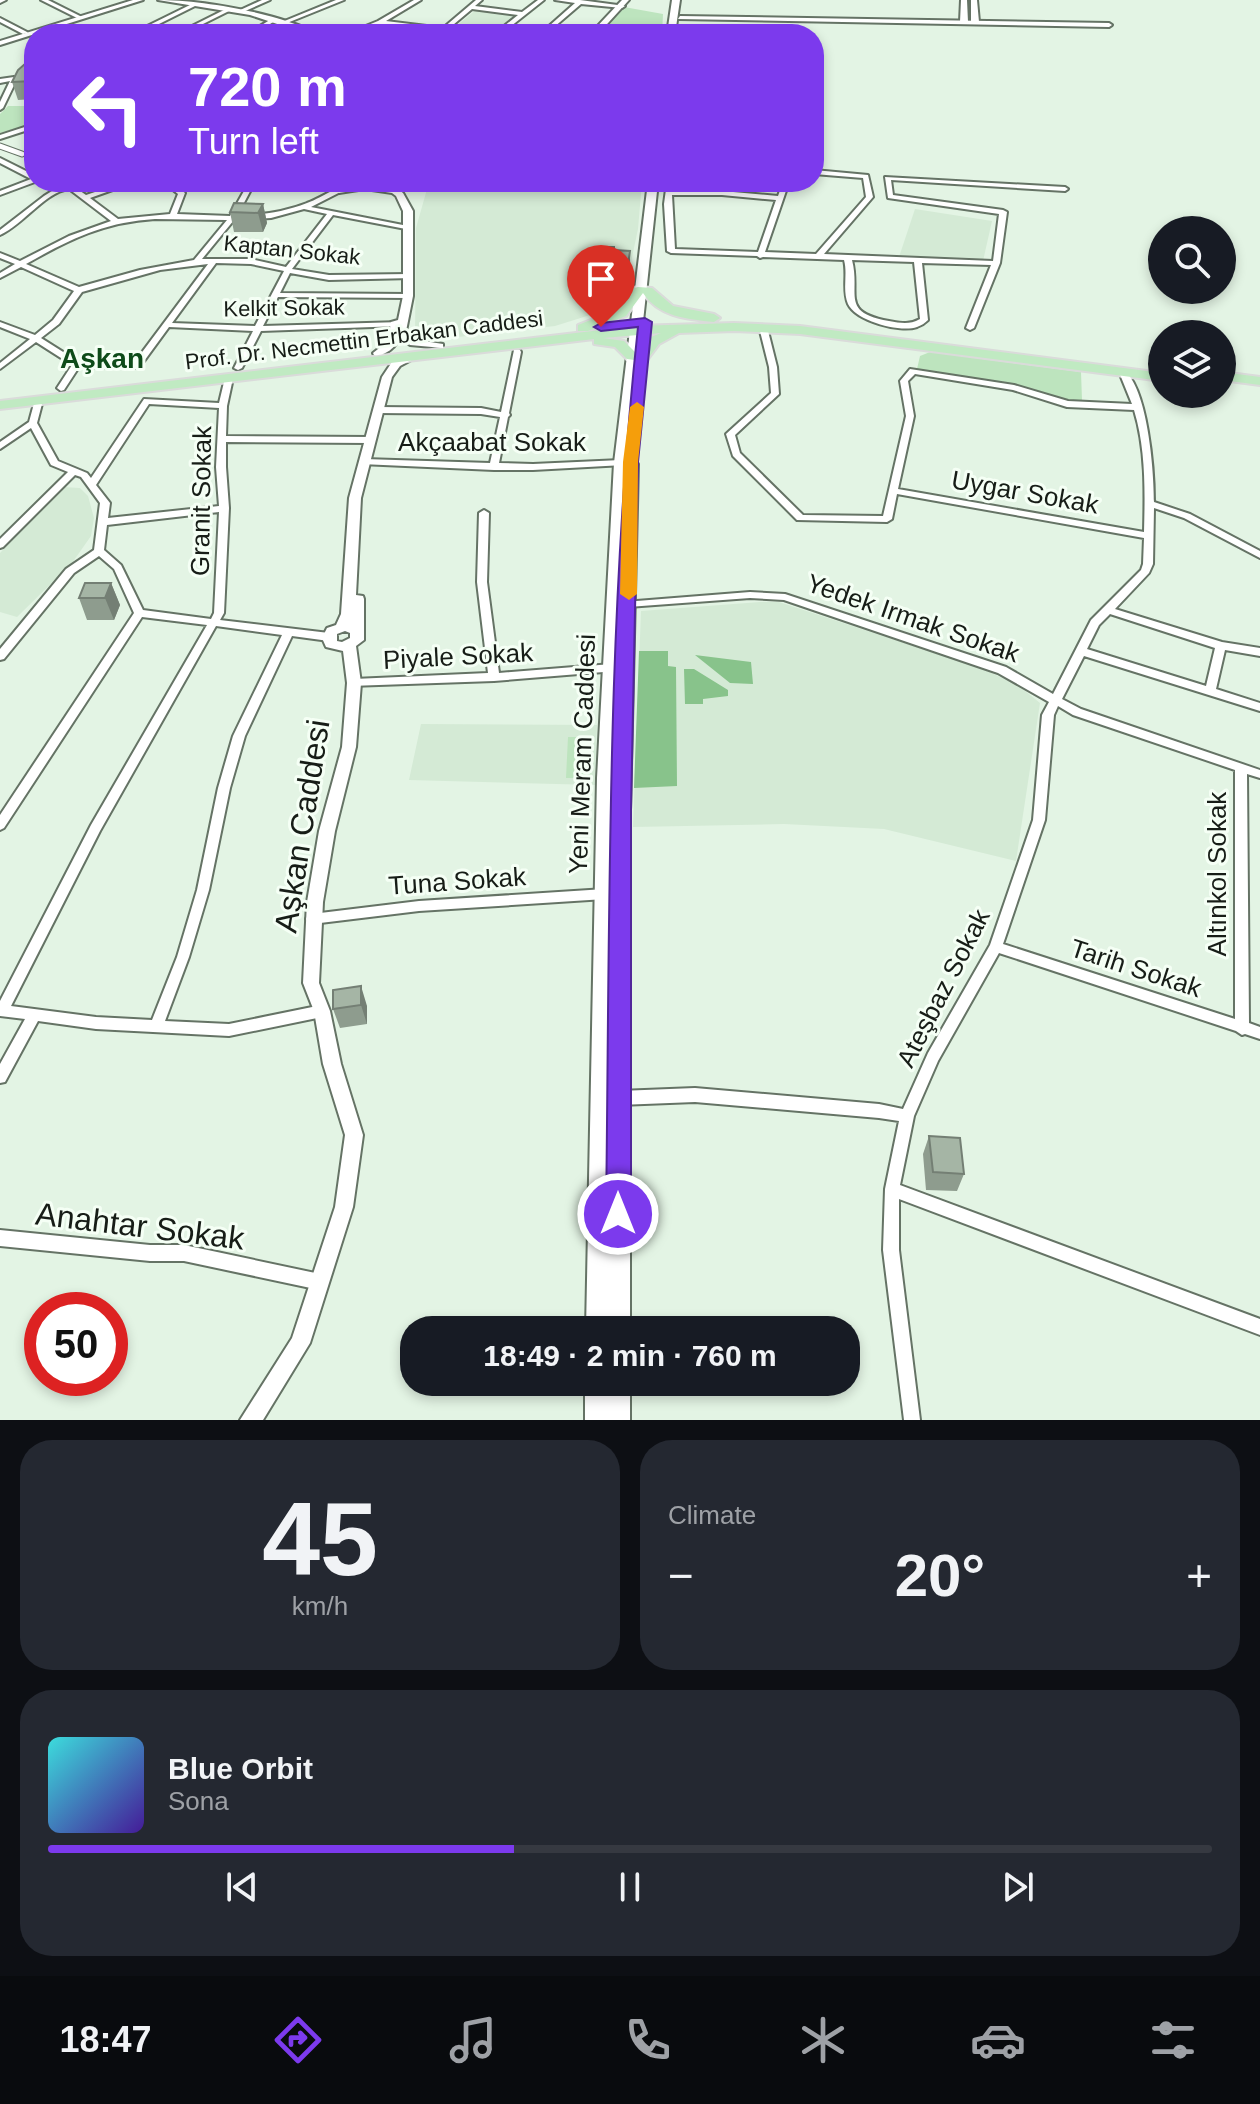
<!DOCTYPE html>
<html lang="en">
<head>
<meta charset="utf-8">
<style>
	:root { --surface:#171b24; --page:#242831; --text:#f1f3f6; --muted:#9ea1a6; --line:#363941; --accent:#7c3aed }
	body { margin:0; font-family:Helvetica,sans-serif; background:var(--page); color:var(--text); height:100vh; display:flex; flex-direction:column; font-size:30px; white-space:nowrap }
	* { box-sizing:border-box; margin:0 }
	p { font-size:26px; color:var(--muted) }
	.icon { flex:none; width:44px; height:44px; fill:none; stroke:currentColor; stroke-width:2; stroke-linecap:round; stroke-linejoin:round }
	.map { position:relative; height:1420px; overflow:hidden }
	.details { display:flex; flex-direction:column; gap:20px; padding:20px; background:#0d0f14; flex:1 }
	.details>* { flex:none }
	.banner { position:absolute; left:24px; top:24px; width:800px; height:168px; border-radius:32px; box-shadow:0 4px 12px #0003; background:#7c3aed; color:#fff; overflow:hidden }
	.fabs { position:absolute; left:1148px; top:216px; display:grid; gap:16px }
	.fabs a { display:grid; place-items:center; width:88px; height:88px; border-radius:50%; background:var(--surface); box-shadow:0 4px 12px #0003; font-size:40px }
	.speed { position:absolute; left:24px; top:1292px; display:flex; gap:16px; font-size:40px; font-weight:700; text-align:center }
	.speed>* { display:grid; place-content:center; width:104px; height:104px; border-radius:50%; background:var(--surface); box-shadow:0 4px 12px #0003; line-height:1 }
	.speed .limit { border:12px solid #d22; background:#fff; color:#111 }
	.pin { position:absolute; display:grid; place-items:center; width:68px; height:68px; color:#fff; margin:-82px -34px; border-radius:50% 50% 50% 0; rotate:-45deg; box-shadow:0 0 8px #0007 }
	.pin .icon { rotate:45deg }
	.me { position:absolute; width:88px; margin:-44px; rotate:0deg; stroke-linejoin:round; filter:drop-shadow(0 0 6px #0008) }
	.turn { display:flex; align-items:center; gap:28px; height:168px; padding:0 32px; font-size:36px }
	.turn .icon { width:104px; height:104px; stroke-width:2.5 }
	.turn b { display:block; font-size:56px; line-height:68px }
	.big { font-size:60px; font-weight:800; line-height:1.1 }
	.details .widget { flex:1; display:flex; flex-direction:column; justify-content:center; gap:12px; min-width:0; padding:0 28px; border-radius:32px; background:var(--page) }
	.details .dial { align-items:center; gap:0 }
	.dial b { font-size:104px; line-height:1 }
	.song { display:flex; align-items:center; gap:24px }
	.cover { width:96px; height:96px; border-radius:12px; background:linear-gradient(135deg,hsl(180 70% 55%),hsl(260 70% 35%)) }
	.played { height:8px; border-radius:4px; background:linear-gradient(90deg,var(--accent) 40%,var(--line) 40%) }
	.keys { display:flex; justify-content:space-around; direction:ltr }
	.heat { display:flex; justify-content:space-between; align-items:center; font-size:44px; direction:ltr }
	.details .tiles { flex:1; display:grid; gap:20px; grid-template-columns:1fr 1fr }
	.widget:last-child { grid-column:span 2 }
	.trip { position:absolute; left:400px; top:1316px; width:460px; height:80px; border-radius:32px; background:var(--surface); box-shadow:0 4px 12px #0003; font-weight:800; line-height:80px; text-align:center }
	.dock { display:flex; height:128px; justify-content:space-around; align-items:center; background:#090b0e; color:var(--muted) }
	.dock .icon { width:56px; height:56px }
	.dock .active { color:var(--accent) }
	.dock b { font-size:36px; color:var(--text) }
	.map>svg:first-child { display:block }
</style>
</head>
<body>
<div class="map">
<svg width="1260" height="1420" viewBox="0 0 1260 1420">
	<rect width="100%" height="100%" fill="#e3f4e4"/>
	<!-- built -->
	<path fill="#d4ead5" d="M477 9 518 15 493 33 455 27Z
		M429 182H642L638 229 622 305 555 326 432 340 415 336 416 228Z
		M915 209 992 221 983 261 899 257Z
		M63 487 80 488 88 496 94 518 91 536 72 563 17 617 0 612V553Z
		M760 602H779L981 668 1019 686 1040 703 1016 861 884 829 784 824 633 827 641 611Z
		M421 724 597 725 595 785 409 780Z"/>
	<!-- green -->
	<path fill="#bde4be" d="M624 7 663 14 662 34H599Z
		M8 106H34V123L0 133V114Z
		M930 352 1081 372 1082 400 1069 401 1030 388 917 369 920 356Z
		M568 737H592L591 778H566Z"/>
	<!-- forest -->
	<path fill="#88c38b" d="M639 651H668V666L676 667 677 786 634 788Z
		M695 655 751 662 753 684 730 683Z
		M684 669H694L728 690V696L703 699V704H685Z"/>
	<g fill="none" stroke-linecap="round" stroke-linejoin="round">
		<defs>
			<path id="pedestrian" d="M0 146 22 154"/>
			<path id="minor" d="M0 0H6L0 3Z
				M41 0H48L82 17 77 18Z
				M262 0H270L243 12 238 11Z
				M336 0H344L287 23 282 22Z
				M414 0H421L386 21 443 28 476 0H482L475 6 522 12 538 0H544L501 34H494L518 15 472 9 447 30 475 34 439 33 436 31 381 24 354 34H346L378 21Z
				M555 0H580L625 6 622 8 581 4 546 34H540L575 3Z
				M192 4 197 5 139 34H131Z
				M226 9 231 10 183 34H176Z
				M680 16 1109 23 1112 25 1109 27 678 19Z
				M0 18 27 32 28 33 23 34 0 22Z
				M273 18 278 19 254 34H247Z
				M14 77 17 79 3 108 0 110V102L10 81 0 83V79Z
				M34 124V128L0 139V135Z
				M0 158 34 175 35 182 0 195V191L31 179 0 163Z
				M814 170 868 175 873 197 824 254 993 261 999 214 888 198 885 177 1065 187 1068 189 1065 191 891 180 893 195 1003 210 1007 212 1000 263 974 328 970 330 966 328 991 265 922 263 928 320C925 323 922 325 917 327 900 333 856 321 848 304 842 290 848 274 844 260L763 257 760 258 757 256 671 253 667 251 664 204 667 182H673V191H722L778 196 783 182H789L765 252 816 254 866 197 863 178 814 174ZM672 195H722L776 200 758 252 675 249ZM852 260 914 262 920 319C909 325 901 323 889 321 839 312 861 294 852 260Z
				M60 182H66V185L73 186 86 195 125 182H135L90 198 118 219 170 214 178 194 163 182H171L185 193 177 214 230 216 249 182H255L237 216C262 215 284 212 307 203 324 197 342 182 360 182L311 207 408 226H411V230L333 215 292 269 329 275 409 274 413 276 412 278 329 280 290 273 280 293 408 294 412 296 408 298 278 297 263 326 401 322 405 324 401 326 261 331 242 368 238 370 234 368 253 331 169 327 139 368 79 367 64 390 61 391 57 388 72 365 36 342 0 369V363L30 339 0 327V322L35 335 53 320 74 291 21 267 0 278V273L15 264 0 258V253L20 261 69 236 111 221 69 189C45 192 23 225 0 235V230L44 196 60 186ZM304 209 327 214 286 267 251 259H202L234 220 271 218ZM155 219 227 220 194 260 140 270 79 287 26 264C70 239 105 222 155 219ZM216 263 251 264 284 271 255 326 172 323ZM208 264 134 363 79 362 41 338 59 324 82 292 160 270Z
				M760 325 767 327 777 367 779 394 735 435 740 453 803 515 883 516 906 416 900 381 910 369 1014 385 1068 401 1132 404 1119 372 1123 369C1148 388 1154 471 1154 502L1190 514 1260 551V558L1184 518 1154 508 1153 564 1149 573 1115 609 1222 642 1260 648V656L1225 650 1216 689 1260 703V711L1084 656 1062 699 1081 709 1260 770V778L1247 774 1249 1023 1260 1027V1039L1245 1034 1242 1035 1236 1031 999 953 938 1061 914 1116 900 1185 1260 1319V1335L899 1199V1250L920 1420H904L883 1250 885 1189 899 1121 879 1118 695 1102 619 1105 614 1103 612 1098 614 1093 619 1091 695 1088 879 1104 903 1109 928 1053 990 945 1033 820 1042 715 1049 702 998 673 784 600 750 598 628 607 623 604 624 602 750 592 785 594 1006 667 1053 694 1091 620 1141 570 1143 564 1144 538 897 494 892 519 887 522 797 520 733 456 726 434 771 393 769 367 759 327ZM915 374 1013 390 1067 407 1134 410C1146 449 1145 492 1144 532L898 489 914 416 908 381ZM1110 614 1215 648 1206 686 1087 649 1099 625ZM1058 706 1073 715 1235 770V1019L1003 944 1045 820 1054 715Z
				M514 350H520L521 352 509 413 510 415 508 417 499 463 533 464 621 460 626 463 624 465 533 470H494L361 464 359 462 364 459 490 463 500 417 481 414 378 413 374 410 378 407 481 408 501 412Z
				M229 375 233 378 227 406 226 436 370 437 374 440 370 443 226 442V467L229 508 224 613 220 620 329 633 334 637 329 641 292 636 245 736 230 788 209 890 189 957 165 1021 229 1024 322 1005 327 1007 329 1011 327 1015 322 1017 229 1036 96 1029 38 1021 5 1082 0 1083V1064L25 1019 0 1016V1001L91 825 207 625 142 617 4 828 0 830V815L134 613 114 569 99 556 74 573 4 659 0 660V649L66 569 94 550 100 503 81 477 75 475 3 547 0 548V539L68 472 51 465 31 428 0 449V442L29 422 35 400 39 397 42 398 43 400 37 423 58 461 87 473 91 478 144 399 219 403 225 378ZM149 404 219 408 216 467 219 506 108 518 110 503 96 485ZM219 512 214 613 211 619 143 610 121 565 104 550 107 525ZM216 626 282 635 233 736 218 788 197 890 177 957 152 1020 96 1017 11 1006 100 831Z
				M484 510 489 513 487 582 499 673 612 664 616 665 617 668 616 671 494 681 350 686 349 683 354 679 488 673 477 582 479 513Z
				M605 889 609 890 611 894 609 898 605 899 419 911 312 924 308 923 306 919 308 915 312 914 419 901Z
				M0 1230 150 1245H184L320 1274 325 1277 328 1282 325 1287 320 1290 184 1261H150L0 1246Z"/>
			<path id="tertiary" d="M133 0H143L0 45V41Z
				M158 0C202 0 279 13 318 34H307L250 15Z
				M622 0H629L598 34H590Z
				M961 0H967L968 22 964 24 960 22Z
				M971 0H977L979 22 975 24 971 22Z
				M379 182H389L403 193 413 211V296L406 331 417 340 443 344V348L410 345 399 336C398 346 385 357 374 355L373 353 388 341 391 322 398 320 403 296V211L396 196 392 193 365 189 339 193 335 190 365 183 385 187Z
				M409 354 413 355V359L400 366 392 377 361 498 356 595 363 596 364 599V640L356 646 361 683 356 747 335 831 323 902 319 983 330 1011 341 1064 363 1135 353 1207 310 1343 263 1420H240L292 1338 335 1207 345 1135 323 1064 314 1011 303 983 307 902 319 831 342 747 347 683 343 651 326 647 322 638 327 628 336 625 341 614 349 498 382 377 392 362ZM345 631 350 633V638L342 642 337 641V634Z"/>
			<path id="secondary" d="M672 0H680L675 34H667Z
				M648 182H658L628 461H636L638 464 630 810V1330H586L597 778 614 463Z
				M585 1382H630V1420H585Z"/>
			<path id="primary" d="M638 287 652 288 673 306 714 314 720 318 714 322C687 319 659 317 643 293L626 316 588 331H578V325L616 310 634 288Z
				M734 323 800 326 1162 373V381L800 334 734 331 679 333 659 344 647 360 642 361 627 359 615 347 594 344V339L0 409V401L635 326ZM661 333 649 338 637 354 624 341 603 338Z
				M1222 372 1260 377V385L1222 380Z"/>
		</defs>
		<!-- pedestrian casing -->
		<use href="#pedestrian" stroke="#657365" stroke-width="7"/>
		<!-- minor casing -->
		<use href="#minor" stroke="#657365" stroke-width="4"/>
		<!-- tertiary casing -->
		<use href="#tertiary" stroke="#657365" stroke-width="4"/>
		<!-- secondary casing -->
		<use href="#secondary" stroke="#657365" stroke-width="4"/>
		<!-- primary casing -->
		<use href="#primary" stroke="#dadbda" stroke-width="4"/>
		<!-- pedestrian -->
		<use href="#pedestrian" stroke="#fff" stroke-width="5"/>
		<!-- minor -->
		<use href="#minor" fill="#fff" fill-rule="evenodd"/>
		<!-- tertiary -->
		<use href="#tertiary" fill="#fff" fill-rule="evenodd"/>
		<!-- secondary -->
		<use href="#secondary" fill="#fff" fill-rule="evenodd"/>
		<!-- primary -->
		<use href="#primary" fill="#c0eac2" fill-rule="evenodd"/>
	</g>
	<!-- wall -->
	<path fill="#8e9c8e" d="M34 56V99L18 100 12 82Z
		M263 204 267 223 263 232H234L230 212Z
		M614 250 630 251V271L628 285 595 287 594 267Z
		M111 583 120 605 114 620H87L79 598Z
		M333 990 367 1006V1024L340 1028 333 1009Z
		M929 1136 964 1174 957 1191 926 1190 923 1154Z"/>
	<!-- shaded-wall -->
	<path fill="#747f74" d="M263 204 267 223 263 232 258 213Z
		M630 251V271L628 285V265Z
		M111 583 120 605 114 620 105 598Z
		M361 986 367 1006V1024L361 1005Z"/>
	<!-- building -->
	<path fill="#a5b5a5" stroke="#747f74" stroke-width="2" d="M34 56V81L12 82 18 70Z
		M234 203 263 204 258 213 230 212Z
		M598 247H614V250L630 251 628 265 594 267Z
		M85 583H111L105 598H79Z
		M361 986V1005L333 1009V990Z
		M929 1136 960 1138 964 1174 933 1172Z"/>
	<!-- route -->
	<path fill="#7c3aed" stroke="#51269a" stroke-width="2" d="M645 318 652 322 638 462 631 810V1214L627 1223 618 1226 609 1223 606 1214C610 919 606 621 638 327L601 331 594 327 601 323Z"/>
	<!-- slow -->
	<path fill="#f59e0b" d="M637 402 644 407 638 462 637 594 629 600 620 594 623 462 630 407Z"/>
	<g text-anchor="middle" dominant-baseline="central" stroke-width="6" stroke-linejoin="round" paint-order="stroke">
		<!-- far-street labels -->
		<g font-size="22" fill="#171d17" stroke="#f5fff5">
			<text transform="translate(292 250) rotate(6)">Kaptan Sokak</text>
			<text transform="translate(284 308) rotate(-1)">Kelkit Sokak</text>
			<text transform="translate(364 340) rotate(-7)">Prof. Dr. Necmettin Erbakan Caddesi</text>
		</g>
		<!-- street labels -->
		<g font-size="26" fill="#171d17" stroke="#f5fff5">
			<text x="492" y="442">Akçaabat Sokak</text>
			<text transform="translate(1025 492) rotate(10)">Uygar Sokak</text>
			<text transform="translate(201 501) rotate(-89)">Granit Sokak</text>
			<text transform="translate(913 618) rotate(19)">Yedek Irmak Sokak</text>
			<text transform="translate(458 656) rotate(-3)">Piyale Sokak</text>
			<text transform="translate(582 754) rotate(-88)">Yeni Meram Caddesi</text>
			<text transform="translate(1217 874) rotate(-90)">Altınkol Sokak</text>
			<text transform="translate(457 881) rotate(-4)">Tuna Sokak</text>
			<text transform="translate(1136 968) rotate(18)">Tarih Sokak</text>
			<text transform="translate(943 988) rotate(-63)">Ateşbaz Sokak</text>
		</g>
		<!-- far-district labels -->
		<g font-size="28" font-weight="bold" fill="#0e4b19" stroke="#f5fff5">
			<text x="102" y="358">Aşkan</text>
		</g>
		<!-- near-street labels -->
		<g font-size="32" fill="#171d17" stroke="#f5fff5">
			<text transform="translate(302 826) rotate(-81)">Aşkan Caddesi</text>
			<text transform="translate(140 1226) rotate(7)">Anahtar Sokak</text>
		</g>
	</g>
</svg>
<div class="fabs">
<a><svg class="icon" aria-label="search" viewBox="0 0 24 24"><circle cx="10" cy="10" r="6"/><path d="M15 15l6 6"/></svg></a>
<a><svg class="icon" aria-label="layers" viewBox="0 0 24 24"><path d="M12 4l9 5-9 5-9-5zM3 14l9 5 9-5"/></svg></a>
</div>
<div class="speed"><div class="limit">50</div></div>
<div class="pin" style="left:601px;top:327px;background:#d93025"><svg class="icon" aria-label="arrive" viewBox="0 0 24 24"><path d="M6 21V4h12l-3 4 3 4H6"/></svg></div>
<svg class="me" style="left:618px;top:1214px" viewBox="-20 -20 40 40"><circle r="17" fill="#7c3aed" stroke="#fff" stroke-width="3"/><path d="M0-11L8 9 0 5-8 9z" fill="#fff"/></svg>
<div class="trip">18:49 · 2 min · 760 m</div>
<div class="banner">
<div class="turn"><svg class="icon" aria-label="left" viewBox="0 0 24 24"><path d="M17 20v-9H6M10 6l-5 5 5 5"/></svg><div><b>720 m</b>Turn left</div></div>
</div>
</div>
<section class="details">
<div class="tiles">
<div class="widget dial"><b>45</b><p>km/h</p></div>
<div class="widget"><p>Climate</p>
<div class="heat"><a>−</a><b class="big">20°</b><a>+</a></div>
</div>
<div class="widget">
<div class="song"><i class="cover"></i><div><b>Blue Orbit</b><p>Sona</p></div></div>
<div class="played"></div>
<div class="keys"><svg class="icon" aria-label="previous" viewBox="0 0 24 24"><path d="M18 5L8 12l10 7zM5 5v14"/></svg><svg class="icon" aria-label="pause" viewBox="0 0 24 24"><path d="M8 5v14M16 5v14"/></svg><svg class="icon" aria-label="next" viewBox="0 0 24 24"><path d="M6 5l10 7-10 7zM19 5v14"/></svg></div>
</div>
</div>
</section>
<nav class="dock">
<b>18:47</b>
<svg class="icon active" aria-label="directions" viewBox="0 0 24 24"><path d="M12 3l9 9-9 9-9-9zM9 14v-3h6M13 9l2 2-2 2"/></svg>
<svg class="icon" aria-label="music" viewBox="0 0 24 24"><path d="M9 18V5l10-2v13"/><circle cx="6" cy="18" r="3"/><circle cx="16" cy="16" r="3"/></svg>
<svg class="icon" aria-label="phone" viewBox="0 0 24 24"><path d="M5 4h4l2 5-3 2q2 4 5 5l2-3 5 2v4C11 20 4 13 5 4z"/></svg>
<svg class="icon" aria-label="climate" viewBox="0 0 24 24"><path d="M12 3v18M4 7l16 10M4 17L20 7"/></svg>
<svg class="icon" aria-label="car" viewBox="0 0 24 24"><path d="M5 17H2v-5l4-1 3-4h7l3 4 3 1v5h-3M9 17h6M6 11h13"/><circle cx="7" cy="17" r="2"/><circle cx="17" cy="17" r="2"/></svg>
<svg class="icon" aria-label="filters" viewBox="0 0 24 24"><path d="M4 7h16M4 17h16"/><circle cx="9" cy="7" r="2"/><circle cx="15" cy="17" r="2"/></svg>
</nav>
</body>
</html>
